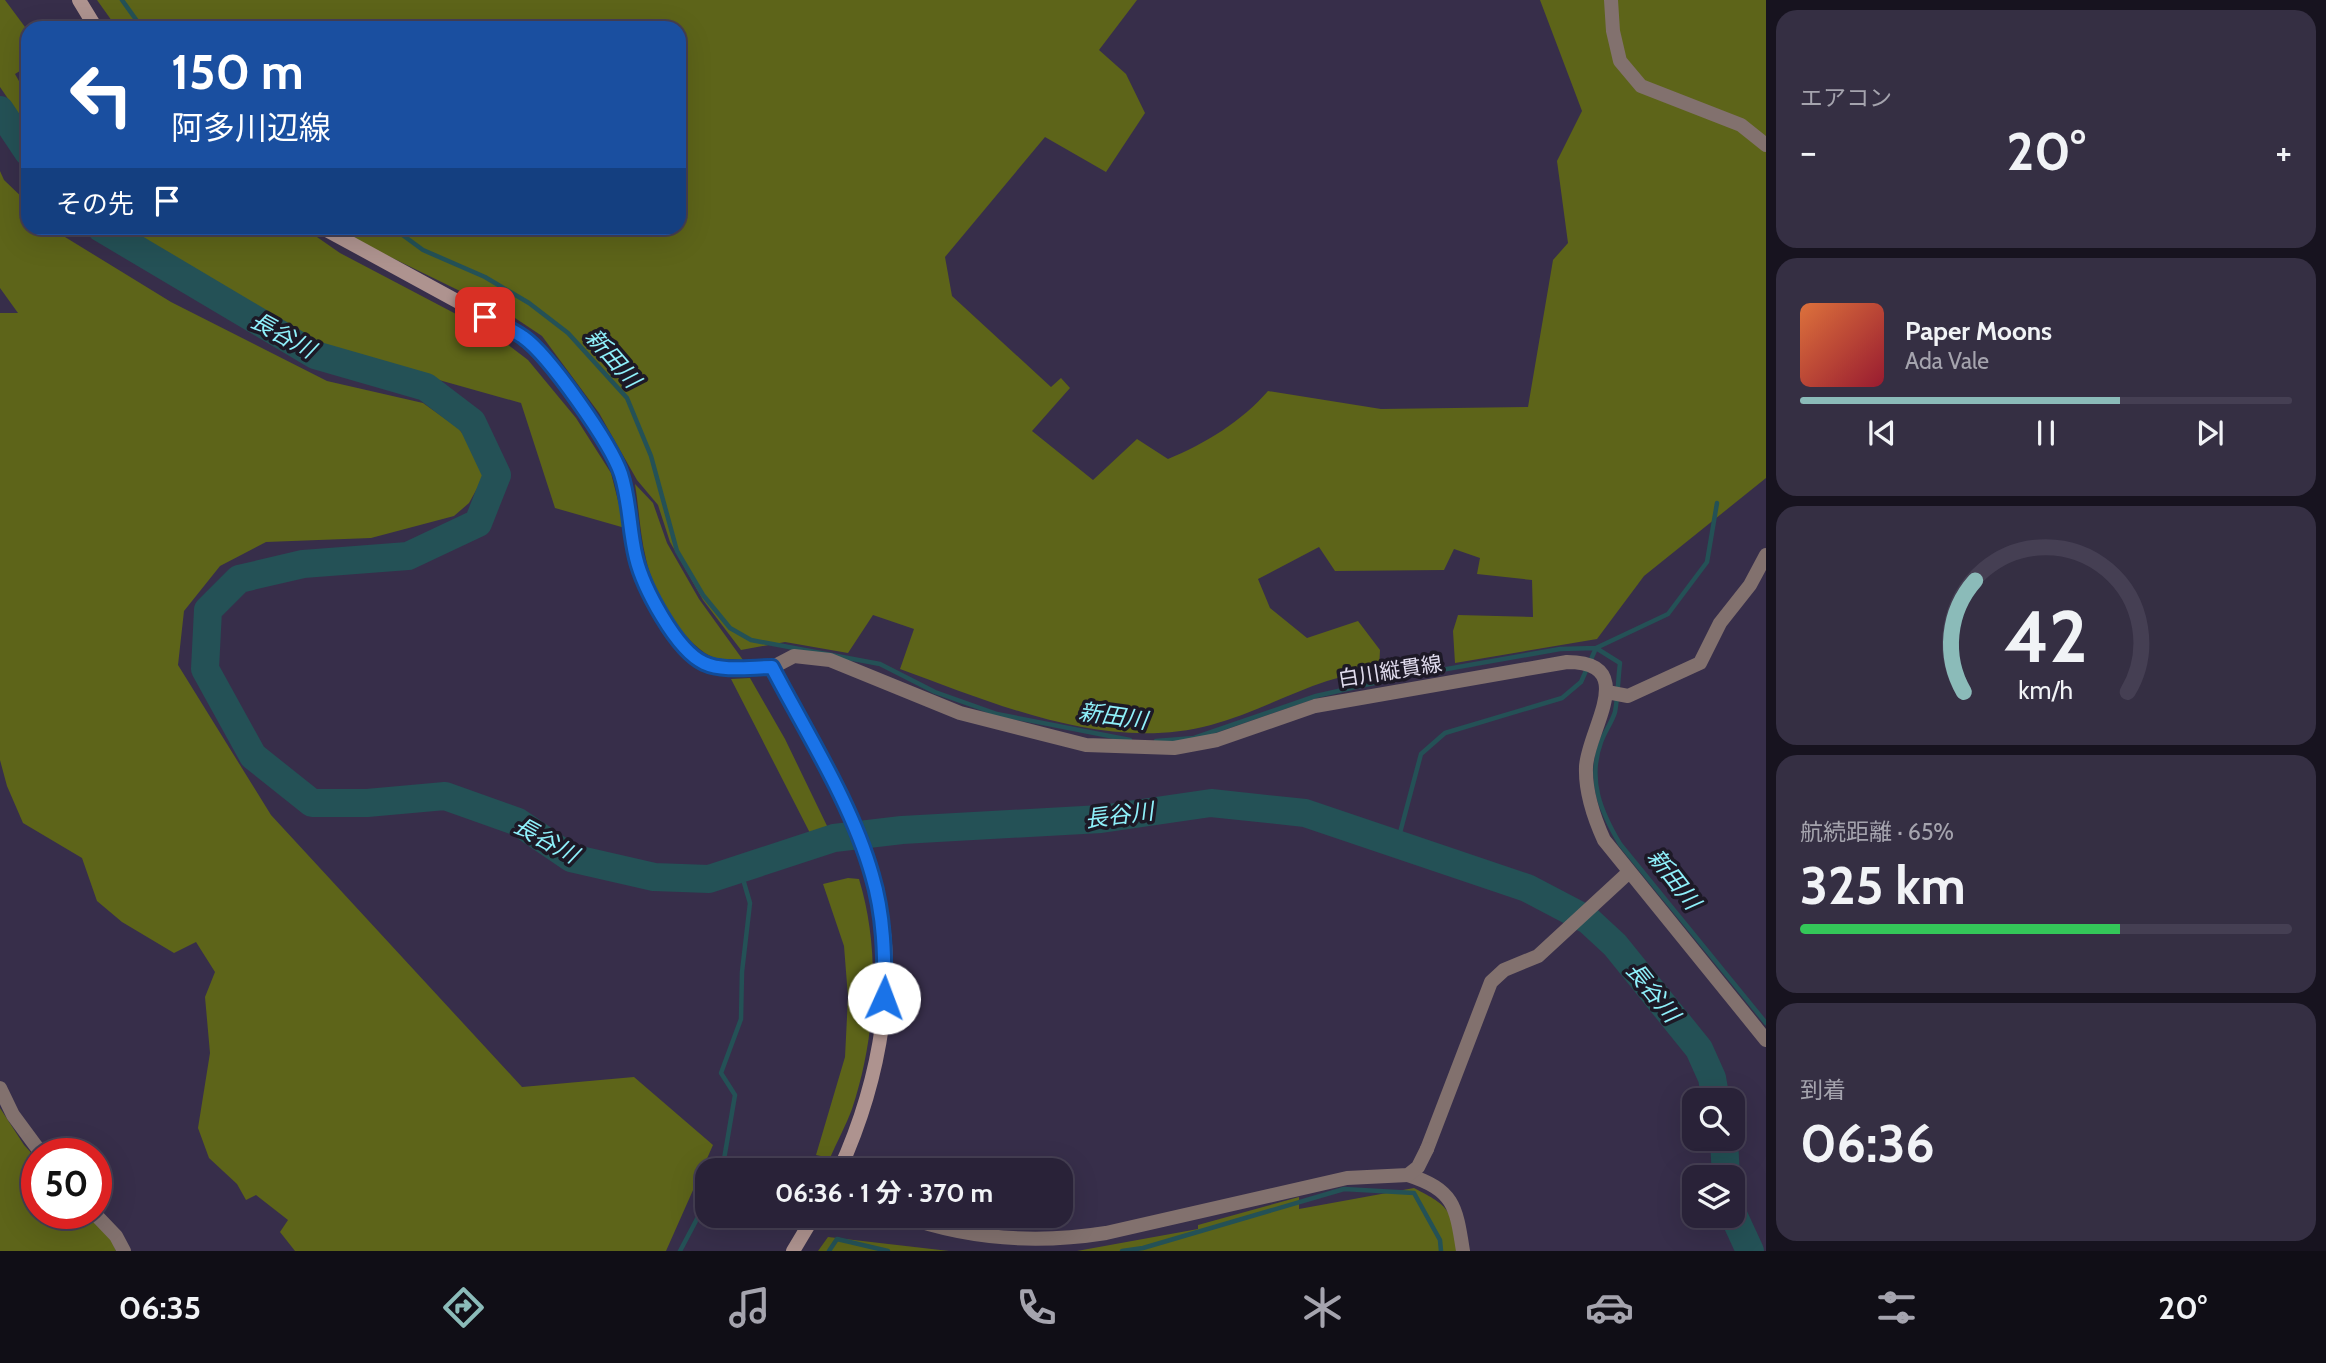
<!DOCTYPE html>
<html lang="ja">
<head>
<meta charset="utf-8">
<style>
	:root { --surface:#292238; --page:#352f43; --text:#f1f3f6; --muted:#a5a4ae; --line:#453f53; --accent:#8bbbb9 }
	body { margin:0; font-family:Cabin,"Noto Sans JP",sans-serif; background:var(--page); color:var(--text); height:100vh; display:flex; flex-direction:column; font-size:26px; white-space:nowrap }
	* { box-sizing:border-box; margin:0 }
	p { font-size:23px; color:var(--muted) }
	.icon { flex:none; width:38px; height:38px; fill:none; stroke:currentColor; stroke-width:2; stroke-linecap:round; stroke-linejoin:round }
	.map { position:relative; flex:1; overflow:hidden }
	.drawer { display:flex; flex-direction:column; gap:10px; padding:10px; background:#17131f; width:560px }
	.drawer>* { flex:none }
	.banner { position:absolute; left:21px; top:21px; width:665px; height:214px; border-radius:21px; box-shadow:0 7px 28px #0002,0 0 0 2px var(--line); background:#1a4fa0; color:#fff; overflow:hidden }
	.controls { position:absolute; left:1682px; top:1088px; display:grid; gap:14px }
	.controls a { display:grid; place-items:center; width:63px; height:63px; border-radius:14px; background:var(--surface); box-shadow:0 7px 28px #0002,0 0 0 2px var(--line); font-size:35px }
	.speed { position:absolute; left:21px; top:1138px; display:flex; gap:14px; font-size:35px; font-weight:700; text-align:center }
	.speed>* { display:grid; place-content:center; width:91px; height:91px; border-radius:50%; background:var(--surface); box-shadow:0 7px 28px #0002,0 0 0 2px var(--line); line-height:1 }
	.speed .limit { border:10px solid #d22; background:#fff; color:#111 }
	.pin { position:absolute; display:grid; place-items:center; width:60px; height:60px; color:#fff; margin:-30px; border-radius:14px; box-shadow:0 4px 10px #0006 }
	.me { position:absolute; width:77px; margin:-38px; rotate:2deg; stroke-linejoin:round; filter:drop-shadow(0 0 5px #0008) }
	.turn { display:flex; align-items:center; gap:24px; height:147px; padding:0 35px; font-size:32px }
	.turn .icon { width:91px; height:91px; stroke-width:2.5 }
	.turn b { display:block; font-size:49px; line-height:60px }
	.then { display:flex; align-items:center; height:66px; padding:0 35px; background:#0003; gap:14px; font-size:26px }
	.big { font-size:52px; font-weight:700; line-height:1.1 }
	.drawer .widget { flex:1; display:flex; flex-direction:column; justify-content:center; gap:10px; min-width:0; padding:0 24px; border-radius:21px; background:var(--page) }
	.drawer .dial { align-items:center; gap:0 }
	.dial svg { height:182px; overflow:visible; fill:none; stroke:var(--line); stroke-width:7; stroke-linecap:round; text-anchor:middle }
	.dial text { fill:var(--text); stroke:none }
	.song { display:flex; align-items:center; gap:21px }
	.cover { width:84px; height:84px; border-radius:10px; background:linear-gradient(135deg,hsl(20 70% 55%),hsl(350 70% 35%)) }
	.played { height:7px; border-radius:4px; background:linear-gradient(90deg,var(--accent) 65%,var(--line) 65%) }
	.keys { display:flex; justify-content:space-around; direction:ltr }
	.heat { display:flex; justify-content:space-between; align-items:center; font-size:38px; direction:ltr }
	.charge { height:10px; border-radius:5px; background:linear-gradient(90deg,#34c759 65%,var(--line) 0) }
	.trip { position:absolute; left:695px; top:1158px; width:378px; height:70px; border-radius:21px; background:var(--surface); box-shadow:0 7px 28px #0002,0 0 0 2px var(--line); font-weight:700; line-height:70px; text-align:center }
	.dock { display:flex; height:112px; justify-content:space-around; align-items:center; background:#100e16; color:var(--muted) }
	.dock .icon { width:49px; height:49px }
	.dock .current { color:var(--accent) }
	.dock b { font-size:32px; color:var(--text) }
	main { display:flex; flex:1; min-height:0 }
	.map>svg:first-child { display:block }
</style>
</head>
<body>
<main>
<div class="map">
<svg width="1766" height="1251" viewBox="0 0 1766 1251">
	<rect width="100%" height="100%" fill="#372e4a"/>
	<!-- green -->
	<path fill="#5d6419" d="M0 0H5L28 31V66L15 74 28 97V128L0 87Z
		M97 0H1137L1099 50 1126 74 1145 113 1106 172 1045 137 945 257 952 296 1051 387 1061 378 1070 388 1032 431 1093 480 1137 439 1168 459C1205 444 1242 421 1268 391L1381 409 1528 407 1553 260 1568 243 1557 161 1582 111 1540 0H1766V478L1644 576 1597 639 1455 663 1453 631 1458 615 1533 617 1532 580 1477 574 1480 558 1454 549 1444 570 1335 571 1319 547 1258 579 1270 608 1307 638 1358 621 1380 650 1379 669C1362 673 1343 676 1327 681 1288 694 1251 714 1211 725 1107 753 996 704 900 669L914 629 873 615 848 653 785 642 741 650 703 600 670 542 658 505 637 480 599 413 542 336 515 318 372 248 338 228H679V28H117Z
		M0 171 4 180 28 203V228H54L65 237 171 302 327 381 423 403 458 428 477 452 485 474 469 503 454 516 371 538 266 542 220 566 184 611 178 665 271 815 522 1087 634 1077 713 1145 666 1251H295L280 1232 288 1220 256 1195 246 1200 237 1184 209 1158 198 1128 210 1053 205 997 215 972 196 942 174 953 122 922 97 901 82 858 23 823 7 786 0 760V313H18L0 288Z
		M125 228H304L340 253 494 334 528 360 576 418 611 473 625 528 555 508 521 403 329 349 137 238Z
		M635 484 653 503 667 543 699 599 743 660C735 659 724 660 716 658 685 649 652 589 646 559 640 535 639 509 635 484Z
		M750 678 785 739 829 830 811 835 731 679Z
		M848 878 859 879C881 951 876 1037 852 1109 846 1125 837 1142 830 1158L816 1155 845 1057 848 997 844 946 823 884Z
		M0 1108 24 1145 37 1159V1213H88L111 1239 116 1251H0Z
		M1414 1188C1451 1207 1451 1210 1459 1251H1077L1198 1229V1225L1299 1197V1209Z
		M828 1237 949 1251H818Z"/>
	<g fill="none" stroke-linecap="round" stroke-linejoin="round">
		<!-- stream -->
		<path stroke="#245156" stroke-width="4.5" d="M122 0 142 28
			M393 228 423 250 485 277 529 303 568 333 627 398 651 456 677 551 703 595 730 628 751 640 880 664 935 692 997 714 1130 740
			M1156 741 1194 738 1316 696 1396 678 1560 649 1596 648 1620 663C1618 679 1618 696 1615 712 1612 722 1605 731 1601 742 1587 780 1601 812 1620 844L1766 1023
			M1397 844 1421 754 1445 733 1562 698 1581 682 1596 648 1668 614 1707 562 1717 503
			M722 1171 735 1095 721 1073 741 1019 742 972 750 903 740 869
			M680 1251 707 1200
			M829 1251 837 1239 888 1251
			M1122 1251 1143 1248 1344 1189 1414 1193 1440 1240 1441 1251"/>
		<!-- river -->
		<path stroke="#245156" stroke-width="28" d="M0 110 28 152
			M101 228 315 355 426 387 472 422 497 475 478 523 408 556 303 564 239 579 208 610 205 669 253 756 312 803H367L445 796 518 822 571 858 654 877 709 879 834 838 902 830 1101 819 1211 803 1305 813 1527 888 1588 920 1615 945 1699 1049 1712 1078 1716 1101
			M1724 1139 1726 1178
			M1732 1212 1750 1251"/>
		<!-- minor -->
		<path stroke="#82716e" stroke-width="14" d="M1611 0 1613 31 1620 61 1641 86 1741 125 1766 145
			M773 667 794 656 830 660 960 713 1086 745 1174 748 1217 740 1315 706 1567 662C1641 662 1587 731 1586 767 1585 793 1594 818 1604 840L1766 1040
			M1607 692 1628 696 1700 663 1720 623 1750 585 1766 555
			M0 1088 13 1115 41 1153
			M1427 1149 1491 982 1504 970 1538 956 1628 873
			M1408 1175C1454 1190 1456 1206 1463 1251
			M94 1213 116 1236 124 1251"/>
		<!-- tertiary -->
		<path stroke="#82716e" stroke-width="14" d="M903 1216C970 1240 1036 1244 1106 1233L1347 1178 1408 1175 1418 1167 1427 1149"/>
		<!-- secondary -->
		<path stroke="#ae938f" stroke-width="14" d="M79 0 96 28
			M323 228 523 337C552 364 609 436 621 474 630 501 629 530 636 558 643 586 676 650 704 663 723 671 752 667 773 667 807 734 849 801 872 874 902 971 880 1081 839 1171
			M793 1251 814 1216"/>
	</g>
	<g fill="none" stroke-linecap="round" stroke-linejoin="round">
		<defs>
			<path id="route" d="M485 317C497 323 512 329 523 337 549 355 611 444 621 474 630 502 629 530 636 558 643 587 676 650 704 663 723 672 752 667 772 667 806 732 852 804 872 875 884 915 885 957 884 998"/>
		</defs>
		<!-- route casing -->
		<use href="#route" stroke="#114b97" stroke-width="18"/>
		<!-- route -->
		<use href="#route" stroke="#1a73e8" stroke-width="12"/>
	</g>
	<g text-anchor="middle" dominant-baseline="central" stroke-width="7" stroke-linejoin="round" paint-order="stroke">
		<!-- street labels -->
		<g font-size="21" fill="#e1dcee" stroke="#1d1926">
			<text transform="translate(1390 671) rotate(-9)">白川縦貫線</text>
		</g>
		<!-- water labels -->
		<g font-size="23" font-style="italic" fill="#8ff1fb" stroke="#1d1926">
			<text transform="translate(283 335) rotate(29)">長谷川</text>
			<text transform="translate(613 358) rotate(49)">新田川</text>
			<text transform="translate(1113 716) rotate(8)">新田川</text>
			<text transform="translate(1119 815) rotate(-7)">長谷川</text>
			<text transform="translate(546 840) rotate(29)">長谷川</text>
			<text transform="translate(1674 879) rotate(52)">新田川</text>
			<text transform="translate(1653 992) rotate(51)">長谷川</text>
		</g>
	</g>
</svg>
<div class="controls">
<a><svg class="icon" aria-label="search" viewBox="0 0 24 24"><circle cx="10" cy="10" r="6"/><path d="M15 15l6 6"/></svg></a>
<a><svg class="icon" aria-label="layers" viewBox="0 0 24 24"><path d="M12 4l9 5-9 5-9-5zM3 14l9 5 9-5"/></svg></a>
</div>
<div class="speed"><div class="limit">50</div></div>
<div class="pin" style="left:485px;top:317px;background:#d93025"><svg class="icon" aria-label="arrive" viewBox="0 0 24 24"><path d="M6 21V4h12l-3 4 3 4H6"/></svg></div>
<svg class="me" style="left:884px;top:998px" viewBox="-20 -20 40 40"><circle r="19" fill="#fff"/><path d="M0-13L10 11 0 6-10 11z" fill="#1a73e8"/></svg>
<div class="trip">06:36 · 1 分 · 370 m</div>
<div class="banner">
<div class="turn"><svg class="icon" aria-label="left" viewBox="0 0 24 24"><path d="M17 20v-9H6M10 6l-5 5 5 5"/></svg><div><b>150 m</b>阿多川辺線</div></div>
<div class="then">その先<svg class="icon" aria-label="arrive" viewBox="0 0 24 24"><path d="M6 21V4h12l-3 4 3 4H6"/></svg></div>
</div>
</div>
<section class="drawer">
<div class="widget"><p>エアコン</p>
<div class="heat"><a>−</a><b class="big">20°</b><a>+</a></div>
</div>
<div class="widget">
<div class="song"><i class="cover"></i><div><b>Paper Moons</b><p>Ada Vale</p></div></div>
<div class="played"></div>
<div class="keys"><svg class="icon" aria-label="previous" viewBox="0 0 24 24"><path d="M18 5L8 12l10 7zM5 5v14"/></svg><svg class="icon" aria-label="pause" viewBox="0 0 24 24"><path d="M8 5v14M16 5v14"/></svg><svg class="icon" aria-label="next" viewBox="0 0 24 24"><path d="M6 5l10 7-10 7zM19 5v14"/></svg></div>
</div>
<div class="widget dial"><svg viewBox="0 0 100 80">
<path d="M14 69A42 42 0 1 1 86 69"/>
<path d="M14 69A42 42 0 0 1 19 20" stroke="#8bbbb9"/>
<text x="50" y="56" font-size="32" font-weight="700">42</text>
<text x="50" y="72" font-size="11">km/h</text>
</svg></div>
<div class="widget"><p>航続距離 · 65%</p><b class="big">325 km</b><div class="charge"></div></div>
<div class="widget"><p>到着</p><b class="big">06:36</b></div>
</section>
</main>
<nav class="dock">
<b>06:35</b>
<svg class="icon current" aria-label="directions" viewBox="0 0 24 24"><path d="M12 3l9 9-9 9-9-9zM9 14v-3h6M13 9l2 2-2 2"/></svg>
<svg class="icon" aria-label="music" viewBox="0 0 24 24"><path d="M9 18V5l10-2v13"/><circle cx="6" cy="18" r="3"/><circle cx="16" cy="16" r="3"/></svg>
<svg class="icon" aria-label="phone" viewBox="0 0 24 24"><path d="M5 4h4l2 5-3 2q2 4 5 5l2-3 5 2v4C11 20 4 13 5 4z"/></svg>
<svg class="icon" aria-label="climate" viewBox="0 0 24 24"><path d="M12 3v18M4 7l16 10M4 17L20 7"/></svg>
<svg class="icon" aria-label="car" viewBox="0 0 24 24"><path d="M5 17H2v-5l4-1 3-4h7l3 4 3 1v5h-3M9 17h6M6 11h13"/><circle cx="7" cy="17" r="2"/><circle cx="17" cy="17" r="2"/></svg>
<svg class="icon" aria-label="filters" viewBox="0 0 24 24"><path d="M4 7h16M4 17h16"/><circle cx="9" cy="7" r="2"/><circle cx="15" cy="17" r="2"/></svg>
<b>20°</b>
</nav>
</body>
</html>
